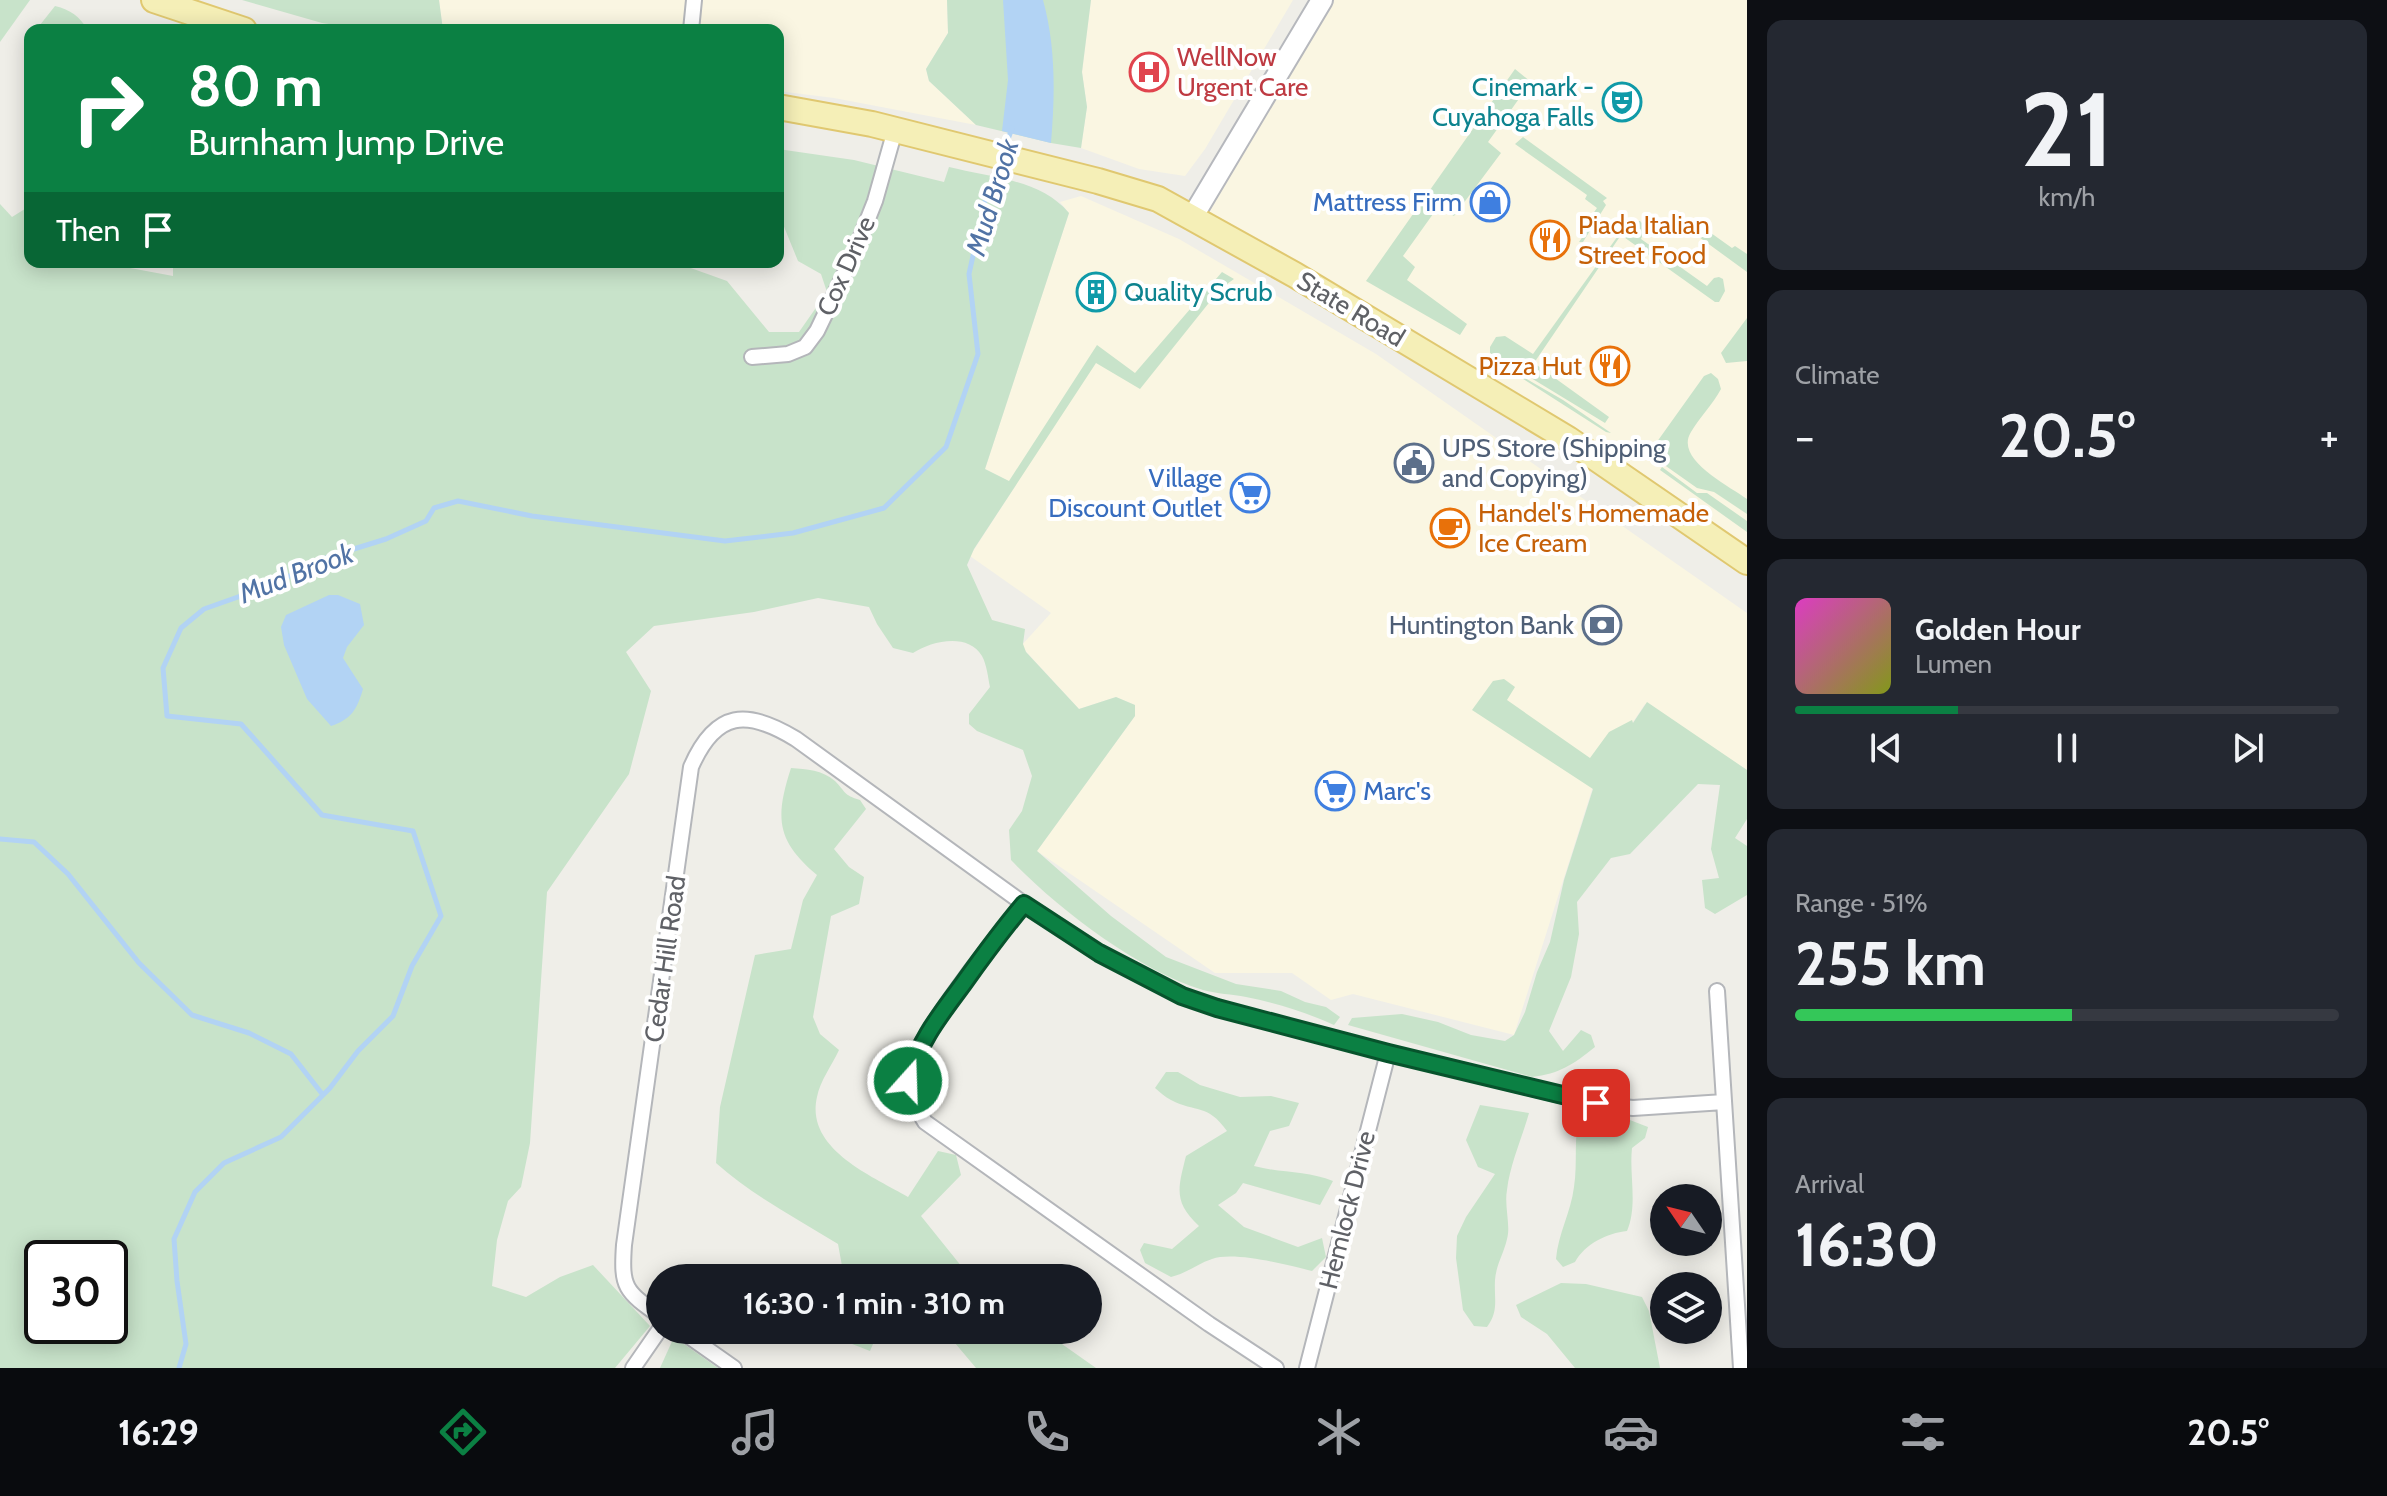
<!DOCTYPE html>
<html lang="en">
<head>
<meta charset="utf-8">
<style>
	:root { --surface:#171b24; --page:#242831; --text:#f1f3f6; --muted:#9ea1a6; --line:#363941; --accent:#0b8043 }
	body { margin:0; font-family:Cabin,sans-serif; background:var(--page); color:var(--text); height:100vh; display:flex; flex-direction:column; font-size:30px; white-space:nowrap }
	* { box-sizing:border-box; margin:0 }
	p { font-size:26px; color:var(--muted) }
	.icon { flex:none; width:44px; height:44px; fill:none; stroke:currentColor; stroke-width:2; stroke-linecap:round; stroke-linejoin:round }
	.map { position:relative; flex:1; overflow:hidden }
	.details { display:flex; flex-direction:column; gap:20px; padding:20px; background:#0d0f14; width:640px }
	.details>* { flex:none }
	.guide { position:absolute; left:24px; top:24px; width:760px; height:244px; border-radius:16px; box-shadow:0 4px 20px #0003; background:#0b8043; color:#fff; overflow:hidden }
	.needle { width:52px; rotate:305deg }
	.buttons { position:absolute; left:1650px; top:1184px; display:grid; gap:16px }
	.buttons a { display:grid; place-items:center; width:72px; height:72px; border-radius:50%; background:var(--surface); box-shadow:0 4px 20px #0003; font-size:40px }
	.speed { position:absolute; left:24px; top:1240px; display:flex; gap:16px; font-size:40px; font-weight:700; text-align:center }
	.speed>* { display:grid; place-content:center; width:104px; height:104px; border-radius:50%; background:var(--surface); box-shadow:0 4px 20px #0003; line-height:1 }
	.speed .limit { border:4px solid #111; border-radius:12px; background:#fff; color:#111 }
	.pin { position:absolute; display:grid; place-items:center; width:68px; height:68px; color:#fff; margin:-34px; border-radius:16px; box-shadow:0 4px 12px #0006 }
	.me { position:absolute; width:88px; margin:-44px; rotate:20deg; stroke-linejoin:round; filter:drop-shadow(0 0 6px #0008) }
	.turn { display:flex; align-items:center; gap:28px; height:168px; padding:0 32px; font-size:36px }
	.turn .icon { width:104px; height:104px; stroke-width:2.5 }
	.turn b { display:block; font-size:56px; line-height:68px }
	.then { display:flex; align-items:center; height:76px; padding:0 32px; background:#0003; gap:16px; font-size:30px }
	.big { font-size:60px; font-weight:700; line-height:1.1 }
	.details .widget { flex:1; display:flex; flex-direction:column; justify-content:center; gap:12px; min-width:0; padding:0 28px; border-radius:16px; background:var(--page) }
	.details .dial { align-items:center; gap:0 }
	.dial b { font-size:104px; line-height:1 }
	.song { display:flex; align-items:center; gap:24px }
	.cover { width:96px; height:96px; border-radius:12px; background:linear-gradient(135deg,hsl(310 70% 55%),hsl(70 70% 35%)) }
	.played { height:8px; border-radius:4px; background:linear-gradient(90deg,var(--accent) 30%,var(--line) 30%) }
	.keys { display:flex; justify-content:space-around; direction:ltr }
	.heat { display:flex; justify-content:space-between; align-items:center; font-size:44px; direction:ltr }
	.charge { height:12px; border-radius:6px; background:linear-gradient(90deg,#34c759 51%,var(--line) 0) }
	.trip { position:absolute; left:646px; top:1264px; width:456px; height:80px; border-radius:40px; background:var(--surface); box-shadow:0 4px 20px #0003; font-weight:700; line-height:80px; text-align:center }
	.dock { display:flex; height:128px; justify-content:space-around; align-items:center; background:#090b0e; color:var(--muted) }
	.dock .icon { width:56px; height:56px }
	.dock .on { color:var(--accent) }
	.dock b { font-size:36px; color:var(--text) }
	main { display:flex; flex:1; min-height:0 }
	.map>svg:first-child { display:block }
</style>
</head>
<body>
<main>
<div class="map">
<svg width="1747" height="1368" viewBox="0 0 1747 1368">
	<rect width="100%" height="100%" fill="#efeee8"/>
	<!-- commercial -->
	<path fill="#faf6e2" d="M439 0H947L948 33 926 69 929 81 976 125 834 98 778 91V30H443Z
		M1091 0H1293L1205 149 1185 176 1139 169 1081 148 1087 107 1082 72Z
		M1322 0H1747V562L1193 216Z
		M1081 196 1179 239 1376 354 1747 613V770L1645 704 1596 777 1514 1035 1353 994 1331 1000 1292 973H1215L1037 851 1135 716V705L1116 697 1079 709 1021 646 1051 613 970 556 1016 485 985 469 1069 213 1060 202Z"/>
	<!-- green -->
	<path fill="#c8e3ca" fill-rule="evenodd" d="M0 0H30L0 42Z
		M242 0H439L443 30H369L322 23Z
		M947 0H1091L1082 72 1087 107 1081 148 1051 143 976 125 929 81 926 69 948 33Z
		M55 6C71 10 79 16 88 30H36Z
		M1515 69 1531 82 1488 142 1501 153 1454 216 1438 207 1403 256 1415 267 1407 280 1467 324 1460 335 1366 281Z
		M1523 137 1607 198 1603 201 1606 205 1583 242H1579L1586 232 1582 229 1597 208 1585 199 1587 195 1515 144Z
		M778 149 854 160 944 182 949 167 958 169C997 178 1042 181 1069 213L985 469 1009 481 1097 345 1135 373 1222 272 1234 279 1220 289 1140 389 1096 363 974 549 967 565 992 620 1025 629 1023 644 1026 652 1079 709 1116 697 1135 705V716L1037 851 1111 916 1166 957 1236 984 1281 991 1305 1002 1326 1007 1340 1017 1334 1025C1305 1012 1277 1003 1246 997 1232 994 1217 994 1203 990 1138 970 1058 909 1011 860L1009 830 1022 811 1032 776 1023 750 977 731 969 724V714L990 687C988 678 987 665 982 656 968 632 931 641 913 653L893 648 877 624 869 607 818 598 754 612 654 626 626 652 651 691 629 774 547 892 530 1143 521 1187 508 1201 497 1240 492 1286 526 1297 560 1277 593 1265 650 1326 615 1368H0V204L12 217 28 207 30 203V262H98L173 276V262H674L727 281 769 332H799L827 292 821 274 798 261 778 212ZM42 1258H110V1326H42Z
		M1635 221H1640L1646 227 1641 239 1707 286 1714 278 1719 277 1723 279 1725 291 1719 302H1715L1621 235 1534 363 1609 417 1605 423 1490 353V347L1496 337 1505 336 1533 354 1625 226Z
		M1697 223 1732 248 1735 246 1747 254V272L1699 237Z
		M1747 318V361L1726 363 1721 353Z
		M1492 359 1563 400 1611 433 1606 432Z
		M1711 373 1718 379 1721 389C1713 404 1700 417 1691 432 1674 459 1728 485 1747 499V514L1714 492 1697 488 1663 464 1653 453 1654 446 1704 376Z
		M1662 467 1697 493H1707L1747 521V532L1660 470Z
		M1504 679 1515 687 1507 700 1590 758 1609 732 1632 720 1633 723 1647 702 1747 770V819L1735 838 1747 846V895L1715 914 1705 908 1702 880 1719 878 1711 849 1720 785 1698 784 1630 854 1611 858 1577 902 1579 934 1571 977 1549 1031 1563 1051 1581 1030 1591 1035 1595 1047C1574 1064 1559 1074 1532 1077L1348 1025 1352 1018 1402 1014 1438 1022 1471 1035 1505 1041 1514 1035 1525 1012 1537 972 1550 942 1564 880 1593 789 1472 710 1493 681Z
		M791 768C807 769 822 770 835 781 846 792 843 795 860 800L866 809 834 849 849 867 864 877 859 904 831 916 813 1017 820 1034 839 1050C832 1065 820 1081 817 1097 805 1149 872 1176 908 1197L938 1151 956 1155 961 1175 921 1216 962 1267 976 1278H832L842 1266 838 1244C796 1218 753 1196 716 1163L720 1107 755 955 791 949 803 900 817 875C776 840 775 818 791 768Z
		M1166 1072H1178L1200 1085 1240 1097 1271 1096 1299 1103 1289 1126 1270 1131 1254 1166C1280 1173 1308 1171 1333 1181L1320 1205 1243 1183 1236 1193 1218 1205 1244 1227 1298 1247 1322 1238 1326 1257 1312 1271C1287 1265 1235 1251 1212 1259 1197 1264 1187 1273 1171 1277L1145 1263 1140 1250 1144 1243 1172 1249 1199 1226C1173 1202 1178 1188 1186 1156L1227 1131C1207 1103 1196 1113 1171 1100 1165 1097 1160 1092 1155 1088Z
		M1480 1105 1529 1113C1522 1138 1510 1164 1507 1190 1504 1206 1511 1226 1507 1239 1504 1253 1496 1265 1495 1280 1494 1299 1499 1311 1487 1327L1474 1326 1463 1310 1456 1258 1457 1236 1466 1217 1495 1174 1478 1167 1466 1140Z
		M1580 1112 1622 1117 1648 1127 1645 1138 1632 1148C1629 1176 1638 1205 1627 1231 1607 1233 1585 1244 1575 1262L1563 1267 1556 1259C1558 1234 1571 1212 1574 1187 1578 1162 1573 1137 1580 1112Z
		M1561 1283 1586 1284 1642 1297 1649 1311 1660 1368H1575L1547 1334 1521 1317 1516 1305Z
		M826 1330H879L870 1351 847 1342Z
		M944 1330H1042L1096 1368H976Z
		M674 1337 718 1368H660Z"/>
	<!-- water -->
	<path fill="#b2d3f4" d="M1003 0H1043C1056 47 1055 95 1051 143L1002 131 1008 80Z
		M329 595H338L360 604 364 625 347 647 343 658 363 689C357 709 352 719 331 726L307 699 284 645 281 627 286 615Z"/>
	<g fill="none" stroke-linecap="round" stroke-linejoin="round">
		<!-- stream -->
		<path stroke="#b2d3f4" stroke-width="5" d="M1005 148 1012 128
			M0 839 34 842 68 874 139 963 192 1015 249 1033 291 1054 323 1095
			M179 1368 186 1344 177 1281 174 1239 195 1192 224 1163 281 1137 330 1088 358 1051 393 1016 412 966 441 916 413 831 322 815 241 724 167 716 163 668 181 628 204 609 269 586 328 557 386 539 426 521 434 508 458 501 532 516 725 541 793 533 884 508 946 447 978 354 969 274 985 201 1000 161"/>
		<defs>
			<path id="street" d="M691 30 694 0
				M752 357 788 354 805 347 817 331 854 254 875 201 895 130
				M1024 904C998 935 908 1045 908 1081 908 1096 918 1110 925 1122L1209 1324 1276 1368
				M1717 991 1741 1368
				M660 1316C625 1291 621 1288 624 1245L691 767C716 710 747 709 796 739L1024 904 1099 953 1182 996 1217 1008 1388 1053 1601 1105 1633 1108 1724 1102
				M680 1330 734 1368
				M633 1368 660 1329
				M1307 1368 1388 1053"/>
			<path id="secondary" d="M1193 216 1322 0"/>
			<path id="primary" d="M154 0 244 30
				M778 107 872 124 1098 181 1158 199 1295 275 1568 439 1747 562"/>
		</defs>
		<!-- street casing -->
		<use href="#street" stroke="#b4b6ba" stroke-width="18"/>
		<!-- secondary casing -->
		<use href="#secondary" stroke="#b6b8bd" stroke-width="24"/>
		<!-- primary casing -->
		<use href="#primary" stroke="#e0c870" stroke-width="28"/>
		<!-- street -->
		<use href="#street" stroke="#fff" stroke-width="14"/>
		<!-- secondary -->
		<use href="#secondary" stroke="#fff" stroke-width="20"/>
		<!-- primary -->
		<use href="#primary" stroke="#f5efb7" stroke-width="24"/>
	</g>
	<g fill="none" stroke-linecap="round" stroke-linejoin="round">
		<defs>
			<path id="route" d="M908 1081C917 1044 940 1015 963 984 983 956 1002 930 1024 904L1099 953 1182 996 1217 1008 1388 1053 1596 1103"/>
		</defs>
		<!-- route casing -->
		<use href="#route" stroke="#07532c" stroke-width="20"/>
		<!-- route -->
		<use href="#route" stroke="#0b8043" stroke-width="14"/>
	</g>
	<!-- icons -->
	<defs>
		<symbol id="hospital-ring" viewBox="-11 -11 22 22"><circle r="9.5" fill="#fff" stroke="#e0444e" stroke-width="1.5"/><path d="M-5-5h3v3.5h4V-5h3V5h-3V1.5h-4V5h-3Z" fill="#e0444e"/></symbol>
		<symbol id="theatre-ring" viewBox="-11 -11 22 22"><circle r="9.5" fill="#fff" stroke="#0f9aa8" stroke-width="1.5"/><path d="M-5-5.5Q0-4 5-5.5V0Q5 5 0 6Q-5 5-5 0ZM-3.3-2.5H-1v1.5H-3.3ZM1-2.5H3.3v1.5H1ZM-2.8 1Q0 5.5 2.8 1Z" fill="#0f9aa8"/></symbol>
		<symbol id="shop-ring" viewBox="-11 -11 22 22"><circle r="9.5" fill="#fff" stroke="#3f7fe0" stroke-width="1.5"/><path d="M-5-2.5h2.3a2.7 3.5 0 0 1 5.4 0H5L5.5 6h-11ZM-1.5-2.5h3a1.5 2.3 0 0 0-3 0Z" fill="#3f7fe0"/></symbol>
		<symbol id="restaurant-ring" viewBox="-11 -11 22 22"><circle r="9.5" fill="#fff" stroke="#e8710a" stroke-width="1.5"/><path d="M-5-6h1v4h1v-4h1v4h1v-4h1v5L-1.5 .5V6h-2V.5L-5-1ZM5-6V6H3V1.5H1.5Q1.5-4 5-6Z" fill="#e8710a"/></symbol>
		<symbol id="building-ring" viewBox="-11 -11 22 22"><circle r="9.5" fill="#fff" stroke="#0f9aa8" stroke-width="1.5"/><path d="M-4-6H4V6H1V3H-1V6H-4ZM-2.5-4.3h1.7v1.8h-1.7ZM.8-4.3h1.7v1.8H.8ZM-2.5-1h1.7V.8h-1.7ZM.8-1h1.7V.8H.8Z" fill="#0f9aa8"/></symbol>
		<symbol id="civic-ring" viewBox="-11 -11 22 22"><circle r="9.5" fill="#fff" stroke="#5c6f8a" stroke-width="1.5"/><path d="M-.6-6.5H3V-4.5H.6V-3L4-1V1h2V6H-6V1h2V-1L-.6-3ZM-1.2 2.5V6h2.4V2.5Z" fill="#5c6f8a"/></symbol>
		<symbol id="supermarket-ring" viewBox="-11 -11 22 22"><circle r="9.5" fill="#fff" stroke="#3f7fe0" stroke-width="1.5"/><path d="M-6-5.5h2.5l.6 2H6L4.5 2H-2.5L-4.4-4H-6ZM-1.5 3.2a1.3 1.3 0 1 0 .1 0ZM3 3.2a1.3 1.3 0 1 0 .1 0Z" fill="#3f7fe0"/></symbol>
		<symbol id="cafe-ring" viewBox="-11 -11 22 22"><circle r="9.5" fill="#fff" stroke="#e8710a" stroke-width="1.5"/><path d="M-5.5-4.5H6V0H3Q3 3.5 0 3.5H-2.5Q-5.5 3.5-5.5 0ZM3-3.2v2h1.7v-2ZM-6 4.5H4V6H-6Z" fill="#e8710a"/></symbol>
		<symbol id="bank-ring" viewBox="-11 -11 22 22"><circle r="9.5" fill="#fff" stroke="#5c6f8a" stroke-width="1.5"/><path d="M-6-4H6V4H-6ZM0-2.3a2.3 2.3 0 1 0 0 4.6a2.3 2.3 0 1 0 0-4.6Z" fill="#5c6f8a"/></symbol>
	</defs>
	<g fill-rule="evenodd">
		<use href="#hospital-ring" x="1127" y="50" width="44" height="44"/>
		<use href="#theatre-ring" x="1600" y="80" width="44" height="44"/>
		<use href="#shop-ring" x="1468" y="180" width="44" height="44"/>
		<use href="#restaurant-ring" x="1528" y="218" width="44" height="44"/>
		<use href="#building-ring" x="1074" y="270" width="44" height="44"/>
		<use href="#restaurant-ring" x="1588" y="344" width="44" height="44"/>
		<use href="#civic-ring" x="1392" y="441" width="44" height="44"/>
		<use href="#supermarket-ring" x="1228" y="471" width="44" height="44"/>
		<use href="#cafe-ring" x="1428" y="506" width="44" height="44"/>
		<use href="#bank-ring" x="1580" y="603" width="44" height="44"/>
		<use href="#supermarket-ring" x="1313" y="769" width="44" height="44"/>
	</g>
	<g text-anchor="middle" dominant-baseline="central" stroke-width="8" stroke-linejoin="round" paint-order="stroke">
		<!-- health labels -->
		<g font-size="26" fill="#be3a42" stroke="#fff" text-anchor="start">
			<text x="1177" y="57">WellNow<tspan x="1177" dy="30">Urgent Care</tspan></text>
		</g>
		<!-- culture labels -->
		<g font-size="26" fill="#0d838f" stroke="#fff" text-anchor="end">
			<text x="1594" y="87">Cinemark -<tspan x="1594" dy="30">Cuyahoga Falls</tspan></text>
			<text x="1124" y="292" text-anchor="start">Quality Scrub</text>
		</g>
		<!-- shop labels -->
		<g font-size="26" fill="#366cbe" stroke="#fff" text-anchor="end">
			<text x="1462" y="202">Mattress Firm</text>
			<text x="1222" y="478">Village<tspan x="1222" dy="30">Discount Outlet</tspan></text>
			<text x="1363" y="791" text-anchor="start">Marc's</text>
		</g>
		<!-- food labels -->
		<g font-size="26" fill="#c56008" stroke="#fff" text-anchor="start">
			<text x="1578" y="225">Piada Italian<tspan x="1578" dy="30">Street Food</tspan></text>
			<text x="1582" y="366" text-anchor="end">Pizza Hut</text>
			<text x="1478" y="513">Handel's Homemade<tspan x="1478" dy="30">Ice Cream</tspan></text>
		</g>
		<!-- street labels -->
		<g font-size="26" fill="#5f6166" stroke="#fff">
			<text transform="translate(846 266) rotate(-66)">Cox Drive</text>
			<text transform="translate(1351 309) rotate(31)">State Road</text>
			<text transform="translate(665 959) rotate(-82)">Cedar Hill Road</text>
			<text transform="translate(1347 1210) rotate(-76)">Hemlock Drive</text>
		</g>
		<!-- service labels -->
		<g font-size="26" fill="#4e5e75" stroke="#fff" text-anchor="start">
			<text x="1442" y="448">UPS Store (Shipping<tspan x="1442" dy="30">and Copying)</tspan></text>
			<text x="1574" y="625" text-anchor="end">Huntington Bank</text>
		</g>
		<!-- water labels -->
		<g font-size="28" font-style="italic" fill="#5173a5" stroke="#fff">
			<text transform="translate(992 197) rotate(-73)">Mud Brook</text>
			<text transform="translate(296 573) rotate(-21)">Mud Brook</text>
		</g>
	</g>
</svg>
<div class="buttons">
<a><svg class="needle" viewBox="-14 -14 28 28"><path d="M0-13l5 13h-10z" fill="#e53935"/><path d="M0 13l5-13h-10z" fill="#9ea1a6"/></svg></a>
<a><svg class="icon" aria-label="layers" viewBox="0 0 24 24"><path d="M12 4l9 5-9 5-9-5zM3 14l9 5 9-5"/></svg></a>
</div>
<div class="speed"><div class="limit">30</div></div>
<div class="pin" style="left:1596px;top:1103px;background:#d93025"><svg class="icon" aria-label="arrive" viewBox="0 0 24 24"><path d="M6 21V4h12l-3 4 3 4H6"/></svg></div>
<svg class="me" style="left:908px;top:1081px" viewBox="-20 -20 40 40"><circle r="17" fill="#0b8043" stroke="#fff" stroke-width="3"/><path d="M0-11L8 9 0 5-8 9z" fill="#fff"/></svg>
<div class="trip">16:30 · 1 min · 310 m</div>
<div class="guide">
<div class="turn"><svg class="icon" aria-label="right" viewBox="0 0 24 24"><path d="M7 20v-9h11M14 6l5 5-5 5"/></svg><div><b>80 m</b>Burnham Jump Drive</div></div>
<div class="then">Then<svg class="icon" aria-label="arrive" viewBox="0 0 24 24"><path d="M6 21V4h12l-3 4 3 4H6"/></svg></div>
</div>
</div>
<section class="details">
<div class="widget dial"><b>21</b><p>km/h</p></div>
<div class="widget"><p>Climate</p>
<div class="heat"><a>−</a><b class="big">20.5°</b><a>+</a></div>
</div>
<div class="widget">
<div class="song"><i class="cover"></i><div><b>Golden Hour</b><p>Lumen</p></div></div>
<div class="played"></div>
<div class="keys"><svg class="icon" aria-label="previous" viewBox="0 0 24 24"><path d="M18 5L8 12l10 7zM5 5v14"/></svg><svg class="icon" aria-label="pause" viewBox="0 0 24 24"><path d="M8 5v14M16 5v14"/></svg><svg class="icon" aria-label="next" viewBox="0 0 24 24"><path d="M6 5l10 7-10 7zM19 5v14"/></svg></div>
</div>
<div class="widget"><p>Range · 51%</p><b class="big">255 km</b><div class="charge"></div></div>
<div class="widget"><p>Arrival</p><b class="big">16:30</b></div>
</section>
</main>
<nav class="dock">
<b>16:29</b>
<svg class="icon on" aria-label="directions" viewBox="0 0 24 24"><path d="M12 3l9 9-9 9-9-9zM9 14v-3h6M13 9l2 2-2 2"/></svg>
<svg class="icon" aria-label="music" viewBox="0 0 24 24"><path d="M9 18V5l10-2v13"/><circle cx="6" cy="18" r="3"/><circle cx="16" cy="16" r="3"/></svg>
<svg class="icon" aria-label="phone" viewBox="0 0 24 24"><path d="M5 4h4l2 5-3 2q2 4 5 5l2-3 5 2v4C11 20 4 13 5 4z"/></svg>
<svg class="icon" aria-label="climate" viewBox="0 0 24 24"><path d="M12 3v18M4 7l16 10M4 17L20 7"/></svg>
<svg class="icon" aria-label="car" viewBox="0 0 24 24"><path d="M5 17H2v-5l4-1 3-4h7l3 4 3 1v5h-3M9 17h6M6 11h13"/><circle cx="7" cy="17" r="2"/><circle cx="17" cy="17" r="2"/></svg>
<svg class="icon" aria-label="filters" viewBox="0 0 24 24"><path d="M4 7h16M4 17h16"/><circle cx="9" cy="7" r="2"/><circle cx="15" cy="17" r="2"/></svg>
<b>20.5°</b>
</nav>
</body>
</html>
